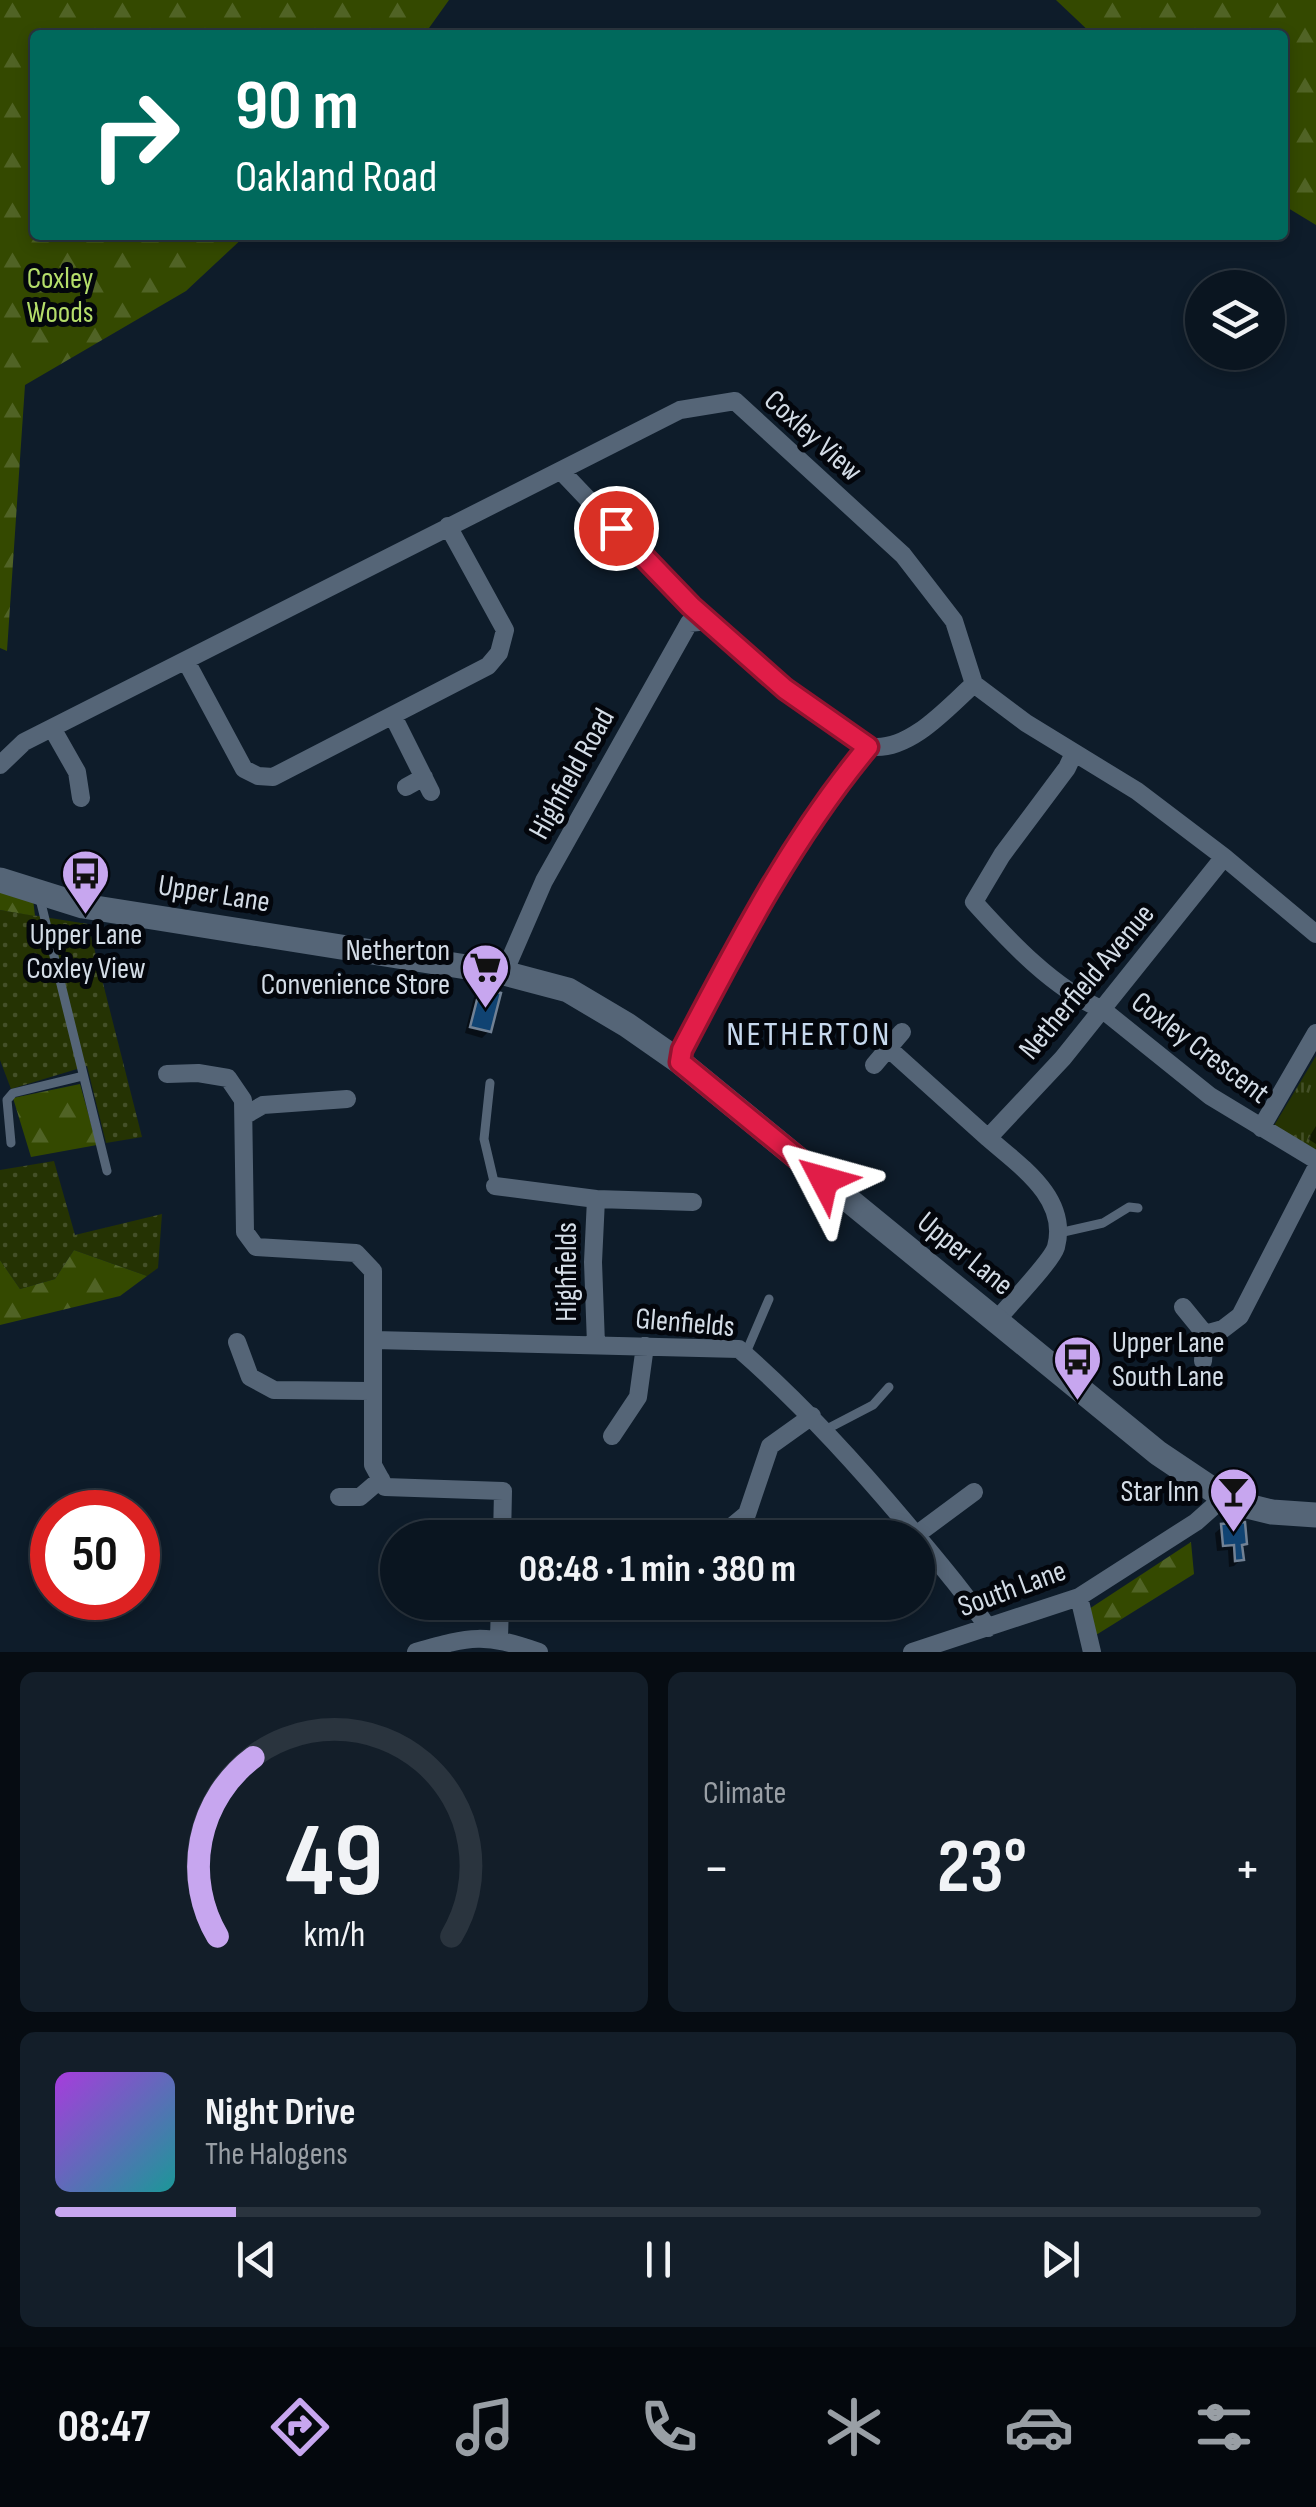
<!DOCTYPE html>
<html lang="en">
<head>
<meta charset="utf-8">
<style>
	:root { --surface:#0a1520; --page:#131e29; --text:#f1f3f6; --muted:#999fa5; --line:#2a343e; --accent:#c7a6ef }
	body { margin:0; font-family:"Sofia Sans Condensed",sans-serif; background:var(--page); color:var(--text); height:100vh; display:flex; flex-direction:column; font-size:38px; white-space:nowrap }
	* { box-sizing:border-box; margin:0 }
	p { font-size:32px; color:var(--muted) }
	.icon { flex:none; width:55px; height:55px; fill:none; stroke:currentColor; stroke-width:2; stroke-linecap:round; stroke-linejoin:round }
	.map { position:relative; height:1652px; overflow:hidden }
	.details { display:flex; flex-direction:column; gap:20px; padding:20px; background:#060c12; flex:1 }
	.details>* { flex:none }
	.hud { position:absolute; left:30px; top:30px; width:1258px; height:210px; border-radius:10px; box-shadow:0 5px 15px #0003,0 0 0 2px var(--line); background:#00695c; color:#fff; overflow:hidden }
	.fabs { position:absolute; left:1185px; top:270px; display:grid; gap:20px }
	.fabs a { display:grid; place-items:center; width:100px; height:100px; border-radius:50%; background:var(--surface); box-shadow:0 5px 15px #0003,0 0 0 2px var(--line); font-size:50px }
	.speed { position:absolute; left:30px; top:1490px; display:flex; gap:20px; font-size:50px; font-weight:700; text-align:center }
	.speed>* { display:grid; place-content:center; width:130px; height:130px; border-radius:50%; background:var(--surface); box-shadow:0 5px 15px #0003,0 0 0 2px var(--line); line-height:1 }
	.speed .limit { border:15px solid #d22; background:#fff; color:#111 }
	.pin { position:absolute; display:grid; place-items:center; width:85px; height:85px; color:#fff; margin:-42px; border:5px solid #fff; border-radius:50%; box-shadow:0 2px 10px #0007 }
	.me { position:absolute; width:110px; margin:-55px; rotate:309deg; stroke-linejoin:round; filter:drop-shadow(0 0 8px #0008) }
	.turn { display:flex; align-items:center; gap:35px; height:210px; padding:0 40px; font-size:45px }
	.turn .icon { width:130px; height:130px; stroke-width:2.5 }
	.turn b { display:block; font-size:70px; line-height:85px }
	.big { font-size:75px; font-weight:700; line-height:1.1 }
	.details .card { flex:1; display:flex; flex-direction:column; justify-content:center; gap:15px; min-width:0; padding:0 35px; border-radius:15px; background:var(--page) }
	.details .dial { align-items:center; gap:0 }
	.dial svg { height:260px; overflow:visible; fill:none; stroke:var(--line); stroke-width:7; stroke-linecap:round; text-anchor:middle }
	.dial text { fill:var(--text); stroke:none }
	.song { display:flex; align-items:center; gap:30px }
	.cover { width:120px; height:120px; border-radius:15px; background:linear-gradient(135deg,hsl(280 70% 55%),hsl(180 70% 35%)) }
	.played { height:10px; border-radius:5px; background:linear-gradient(90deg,var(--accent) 15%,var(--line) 15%) }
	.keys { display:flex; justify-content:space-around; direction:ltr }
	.heat { display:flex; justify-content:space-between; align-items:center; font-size:55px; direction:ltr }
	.details .tiles { flex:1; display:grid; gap:20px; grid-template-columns:1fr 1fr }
	.card:last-child { grid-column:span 2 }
	.trip { position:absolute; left:380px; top:1520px; width:555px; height:100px; border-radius:50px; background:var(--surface); box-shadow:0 5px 15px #0003,0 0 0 2px var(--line); font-weight:700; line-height:100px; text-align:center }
	.menu { display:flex; height:160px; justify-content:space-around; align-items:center; background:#04080d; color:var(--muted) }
	.menu .icon { width:70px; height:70px }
	.menu .on { color:var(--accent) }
	.menu b { font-size:45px; color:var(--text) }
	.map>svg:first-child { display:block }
</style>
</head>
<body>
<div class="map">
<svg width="1316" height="1652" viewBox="0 0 1316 1652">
	<defs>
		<pattern id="grass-dots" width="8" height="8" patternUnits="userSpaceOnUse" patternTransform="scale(2.5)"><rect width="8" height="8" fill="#253303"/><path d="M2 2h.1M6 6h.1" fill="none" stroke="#445028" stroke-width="1.8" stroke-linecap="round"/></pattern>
		<pattern id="forest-firs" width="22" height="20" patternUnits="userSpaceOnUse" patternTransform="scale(2.5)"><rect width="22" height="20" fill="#344900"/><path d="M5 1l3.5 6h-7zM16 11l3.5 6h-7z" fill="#506325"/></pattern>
		<pattern id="park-tufts" width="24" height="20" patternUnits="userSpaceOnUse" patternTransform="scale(2.5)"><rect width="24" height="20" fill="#253303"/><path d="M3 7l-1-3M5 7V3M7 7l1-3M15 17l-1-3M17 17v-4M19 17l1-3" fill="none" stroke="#445028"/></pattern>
	</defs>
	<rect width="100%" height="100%" fill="#0e1c2a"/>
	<!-- grass -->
	<path fill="url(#grass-dots)" d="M0 910 88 924 142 1137 106 1143 87 1066 11 1089 0 1060Z
		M54 1161 75 1235 162 1214 158 1268 147 1276 74 1250 55 1279 20 1289 0 1260V1170Z"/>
	<!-- forest -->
	<path fill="url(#forest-firs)" d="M0 0H449L424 35H35V235H246L186 291 25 385 7 651 0 648Z
		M1056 0H1316V225L1283 205 1282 35H1093Z
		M0 887 33 899 35 916 0 910Z
		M80 1084 97 1145 31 1157 13 1098Z
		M74 1250 147 1276 120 1296 0 1325V1260L20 1289 55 1279Z
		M1191 1542 1194 1574 1096 1635 1089 1609Z"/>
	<!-- park -->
	<path fill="url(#park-tufts)" d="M1316 1056V1152L1272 1129Z"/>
	<!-- shadow -->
	<path fill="#0007" d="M480 991 489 1031 482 1038 465 1033 474 997Z
		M1316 1126V1144L1308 1139Z
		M1222 1527 1244 1543 1240 1548 1241 1559 1234 1566 1229 1567 1228 1550 1217 1551 1215 1533Z"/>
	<!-- building -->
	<path fill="#104372" stroke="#718194" stroke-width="2.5" d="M480 988 501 993 491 1032 470 1027Z
		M1245 1522 1247 1544 1242 1545 1244 1560 1235 1561 1234 1545 1223 1546 1221 1524Z"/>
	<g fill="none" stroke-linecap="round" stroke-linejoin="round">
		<!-- lane -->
		<path stroke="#556577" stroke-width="9" d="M39 895 107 1171
			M490 1083 484 1139 495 1186
			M11 1143 7 1100 13 1093 83 1076
			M1059 1233 1103 1223 1129 1207 1138 1208
			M745 1355 769 1299
			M825 1430 873 1405 889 1387"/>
		<!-- street -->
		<path stroke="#556577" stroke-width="18" d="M562 472C648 562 732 653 835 724 846 731 861 746 874 747 912 749 947 708 974 684
			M186 661 244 769 258 776 273 777 488 666 499 653 505 630 448 526
			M393 716 431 792
			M52 728 77 772 81 798
			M1074 753 1067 768 1002 855 974 902C1010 942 1053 988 1103 1010L1210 1096 1316 1160
			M0 765 24 742 680 410 735 401 903 555 954 621 974 684 1026 723 1137 791 1224 857 1316 934
			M406 787 424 777
			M504 973 544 881 689 623 708 621
			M888 1048 988 1138
			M680 1062 681 1050C737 945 792 838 869 747
			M874 1065 902 1032
			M167 1074 198 1073 228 1078 243 1100 245 1232 256 1247 356 1253 373 1271V1465L385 1487 503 1491 502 1538
			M244 1116 263 1105 347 1099
			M1261 1128 1316 1033
			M495 1186 596 1199
			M1183 1307 1205 1334
			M996 1321C1008 1306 1052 1261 1056 1247 1069 1198 1020 1166 988 1138L1063 1058 1224 857
			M374 1340 739 1349C800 1402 854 1461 906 1523 935 1558 963 1590 988 1628
			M237 1342 250 1377 274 1390 370 1391
			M596 1344 593 1262 596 1199 693 1202
			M1203 1361 1205 1334 1223 1329 1240 1316 1316 1168
			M612 1436 638 1397 645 1346
			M339 1497H360L381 1479
			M916 1535 974 1492
			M718 1538 747 1514 770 1446 812 1416
			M1079 1597 1092 1652
			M499 1639 500 1602
			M416 1652C472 1636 484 1633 539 1652
			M912 1652 1079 1597 1196 1522 1223 1498"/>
		<!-- secondary -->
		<path stroke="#556577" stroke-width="25" d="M0 880 83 906 504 973 568 990 627 1025 680 1062 1158 1453 1231 1502 1272 1512 1316 1515"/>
	</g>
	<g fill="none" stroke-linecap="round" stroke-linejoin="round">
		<defs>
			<path id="route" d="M616 528 691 606 785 689 868 747C792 838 737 945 682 1050L680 1062 824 1180"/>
		</defs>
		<!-- route casing -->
		<use href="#route" stroke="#92132f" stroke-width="25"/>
		<!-- route -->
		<use href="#route" stroke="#e11d48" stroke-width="18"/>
	</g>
	<!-- icons -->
	<defs>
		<symbol id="bus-pin" viewBox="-11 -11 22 30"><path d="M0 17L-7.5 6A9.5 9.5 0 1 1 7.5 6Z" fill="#c7a6ef" stroke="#03060c"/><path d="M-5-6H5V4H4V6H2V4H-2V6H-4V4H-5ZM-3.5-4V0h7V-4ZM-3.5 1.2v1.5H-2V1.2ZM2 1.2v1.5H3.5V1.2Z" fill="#111"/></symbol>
		<symbol id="supermarket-pin" viewBox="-11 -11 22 30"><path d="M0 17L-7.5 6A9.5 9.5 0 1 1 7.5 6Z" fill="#c7a6ef" stroke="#03060c"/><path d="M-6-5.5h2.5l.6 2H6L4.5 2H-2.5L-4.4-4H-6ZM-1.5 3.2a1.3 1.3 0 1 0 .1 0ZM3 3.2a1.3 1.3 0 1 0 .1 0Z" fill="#111"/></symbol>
		<symbol id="bar-pin" viewBox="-11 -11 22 30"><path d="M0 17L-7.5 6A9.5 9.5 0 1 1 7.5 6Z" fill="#c7a6ef" stroke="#03060c"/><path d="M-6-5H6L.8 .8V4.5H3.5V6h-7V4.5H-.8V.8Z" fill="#111"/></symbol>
	</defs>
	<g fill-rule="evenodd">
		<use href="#bus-pin" x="58" y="846" width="55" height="75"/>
		<use href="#supermarket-pin" x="458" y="940" width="55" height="75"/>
		<use href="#bus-pin" x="1050" y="1332" width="55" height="75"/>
		<use href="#bar-pin" x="1206" y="1464" width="55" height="75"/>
	</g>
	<g text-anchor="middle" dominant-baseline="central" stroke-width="10" stroke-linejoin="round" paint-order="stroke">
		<!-- park labels -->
		<g font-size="30" fill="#b4dd6a" stroke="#03060c">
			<text x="60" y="279">Coxley<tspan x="60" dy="34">Woods</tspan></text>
		</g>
		<!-- street labels -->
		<g font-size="30" fill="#d3dce6" stroke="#03060c">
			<text transform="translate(813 436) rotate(42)">Coxley View</text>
			<text transform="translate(572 774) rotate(-61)">Highfield Road</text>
			<text transform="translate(214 894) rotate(9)">Upper Lane</text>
			<text transform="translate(1087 982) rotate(-50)">Netherfield Avenue</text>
			<text transform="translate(1200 1048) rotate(37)">Coxley Crescent</text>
			<text transform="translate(965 1254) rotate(39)">Upper Lane</text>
			<text transform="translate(567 1272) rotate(-90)">Highfields</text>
			<text transform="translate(685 1323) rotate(5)">Glenfields</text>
			<text transform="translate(1012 1589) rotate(-20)">South Lane</text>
		</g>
		<!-- poi labels -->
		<g font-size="30" fill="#d3dce6" stroke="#03060c" text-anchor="end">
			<text x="86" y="935" text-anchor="middle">Upper Lane<tspan x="86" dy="34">Coxley View</tspan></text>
			<text x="450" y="951">Netherton<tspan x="450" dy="34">Convenience Store</tspan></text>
			<text x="1112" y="1343" text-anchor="start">Upper Lane<tspan x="1112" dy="34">South Lane</tspan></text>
			<text x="1199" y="1492">Star Inn</text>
		</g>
		<!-- quarter labels -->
		<g font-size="35" letter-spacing="2.5" fill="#c7d9ee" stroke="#03060c">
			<text x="809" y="1034">NETHERTON</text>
		</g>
	</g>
</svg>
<div class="fabs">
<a><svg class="icon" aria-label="layers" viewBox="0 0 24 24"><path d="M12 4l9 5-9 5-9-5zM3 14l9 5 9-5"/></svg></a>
</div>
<div class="speed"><div class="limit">50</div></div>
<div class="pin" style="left:616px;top:528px;background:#d93025"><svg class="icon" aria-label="arrive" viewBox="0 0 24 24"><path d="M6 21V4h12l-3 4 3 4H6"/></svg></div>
<svg class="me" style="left:824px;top:1180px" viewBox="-20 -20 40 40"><path d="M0-17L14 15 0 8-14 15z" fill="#e11d48" stroke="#fff" stroke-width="4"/></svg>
<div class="trip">08:48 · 1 min · 380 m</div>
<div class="hud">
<div class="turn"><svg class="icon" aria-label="right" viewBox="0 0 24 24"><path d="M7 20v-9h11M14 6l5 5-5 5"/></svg><div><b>90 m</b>Oakland Road</div></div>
</div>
</div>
<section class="details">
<div class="tiles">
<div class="card dial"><svg viewBox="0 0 100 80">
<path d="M14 69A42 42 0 1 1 86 69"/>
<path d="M14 69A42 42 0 0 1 25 14" stroke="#c7a6ef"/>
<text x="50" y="56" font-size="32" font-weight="700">49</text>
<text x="50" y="72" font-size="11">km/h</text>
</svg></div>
<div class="card"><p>Climate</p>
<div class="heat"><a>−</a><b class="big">23°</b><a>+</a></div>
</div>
<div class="card">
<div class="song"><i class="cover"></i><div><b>Night Drive</b><p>The Halogens</p></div></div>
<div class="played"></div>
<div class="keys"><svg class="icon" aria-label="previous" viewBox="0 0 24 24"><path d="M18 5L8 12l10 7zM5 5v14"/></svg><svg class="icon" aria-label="pause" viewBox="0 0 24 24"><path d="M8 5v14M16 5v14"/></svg><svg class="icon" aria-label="next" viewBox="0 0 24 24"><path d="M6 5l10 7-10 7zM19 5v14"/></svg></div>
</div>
</div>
</section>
<nav class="menu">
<b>08:47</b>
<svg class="icon on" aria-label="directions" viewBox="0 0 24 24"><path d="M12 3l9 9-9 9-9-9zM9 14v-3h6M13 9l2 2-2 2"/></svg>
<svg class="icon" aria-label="music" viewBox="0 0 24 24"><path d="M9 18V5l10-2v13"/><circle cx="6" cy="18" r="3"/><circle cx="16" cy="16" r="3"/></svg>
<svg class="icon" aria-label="phone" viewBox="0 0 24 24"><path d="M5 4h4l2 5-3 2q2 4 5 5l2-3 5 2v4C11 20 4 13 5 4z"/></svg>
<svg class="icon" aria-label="climate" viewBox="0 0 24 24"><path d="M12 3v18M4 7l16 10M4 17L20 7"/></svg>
<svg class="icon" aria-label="car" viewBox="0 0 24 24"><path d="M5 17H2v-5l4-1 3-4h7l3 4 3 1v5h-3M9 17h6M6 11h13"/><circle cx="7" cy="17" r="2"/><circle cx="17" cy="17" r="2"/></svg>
<svg class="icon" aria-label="filters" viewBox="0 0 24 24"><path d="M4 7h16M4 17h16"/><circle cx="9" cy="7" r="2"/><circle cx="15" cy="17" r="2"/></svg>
</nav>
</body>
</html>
